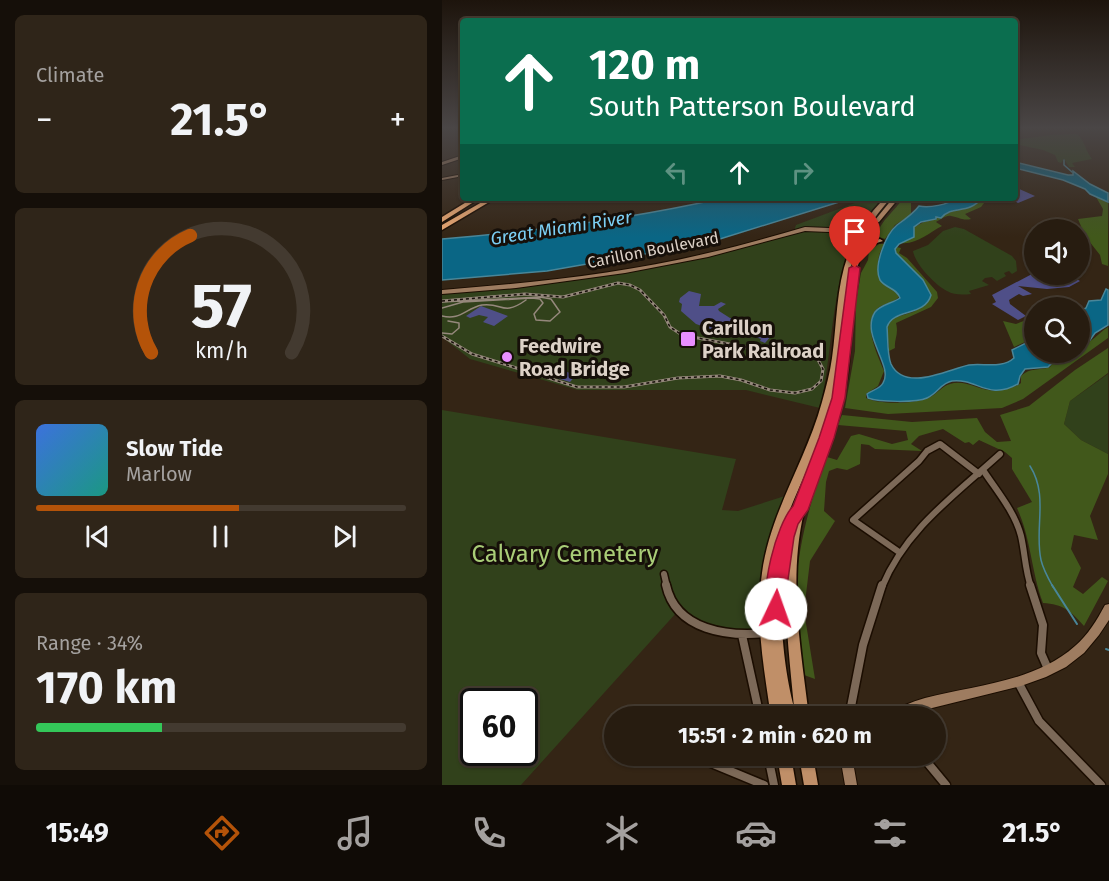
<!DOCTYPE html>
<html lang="en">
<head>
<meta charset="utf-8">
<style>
	:root { --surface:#271c10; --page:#2f2519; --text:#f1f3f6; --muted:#a4a19f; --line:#433a30; --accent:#b45309 }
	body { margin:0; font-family:"Fira Sans",sans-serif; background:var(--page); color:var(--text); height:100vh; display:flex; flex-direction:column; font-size:22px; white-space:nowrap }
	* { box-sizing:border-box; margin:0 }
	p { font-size:20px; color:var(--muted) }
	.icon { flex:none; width:33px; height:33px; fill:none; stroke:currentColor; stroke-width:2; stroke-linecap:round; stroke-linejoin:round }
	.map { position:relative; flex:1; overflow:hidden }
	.side { display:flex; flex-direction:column; gap:15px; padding:15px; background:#150f09; width:442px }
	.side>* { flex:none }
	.banner { position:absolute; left:18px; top:18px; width:558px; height:183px; border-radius:6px; box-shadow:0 2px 4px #0004,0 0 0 2px var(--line); background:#0b6e4f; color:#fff; overflow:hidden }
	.fabs { position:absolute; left:582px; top:219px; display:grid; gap:12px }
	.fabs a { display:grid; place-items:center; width:66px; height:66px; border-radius:50%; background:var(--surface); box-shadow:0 2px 4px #0004,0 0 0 2px var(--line); font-size:30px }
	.speed { position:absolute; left:18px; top:688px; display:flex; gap:12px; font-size:30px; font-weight:700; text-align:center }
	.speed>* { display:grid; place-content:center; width:78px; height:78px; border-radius:50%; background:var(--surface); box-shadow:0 2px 4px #0004,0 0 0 2px var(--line); line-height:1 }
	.speed .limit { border:3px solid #111; border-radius:9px; background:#fff; color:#111 }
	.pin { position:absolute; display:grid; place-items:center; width:51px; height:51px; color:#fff; margin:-62px -26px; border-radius:50% 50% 50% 0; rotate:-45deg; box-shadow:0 0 6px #0007 }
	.pin .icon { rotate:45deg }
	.me { position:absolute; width:66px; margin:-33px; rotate:3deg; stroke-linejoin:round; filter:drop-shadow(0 0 4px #0008) }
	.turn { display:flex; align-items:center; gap:21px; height:126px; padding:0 30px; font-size:27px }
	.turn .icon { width:78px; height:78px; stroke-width:2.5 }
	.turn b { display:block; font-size:42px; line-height:51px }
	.lanes { display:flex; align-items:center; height:57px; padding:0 30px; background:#0003; justify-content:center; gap:30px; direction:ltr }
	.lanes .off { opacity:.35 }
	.big { font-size:45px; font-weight:700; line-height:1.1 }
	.side .tile { flex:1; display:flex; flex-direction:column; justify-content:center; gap:9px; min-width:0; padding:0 21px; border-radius:9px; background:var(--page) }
	.side .dial { align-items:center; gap:0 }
	.dial svg { height:156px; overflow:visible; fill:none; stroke:var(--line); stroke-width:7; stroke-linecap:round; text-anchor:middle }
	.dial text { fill:var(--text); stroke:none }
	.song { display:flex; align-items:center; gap:18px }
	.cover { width:72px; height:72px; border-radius:9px; background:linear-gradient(135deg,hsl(220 70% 55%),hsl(170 70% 35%)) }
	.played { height:6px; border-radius:3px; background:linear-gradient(90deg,var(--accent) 55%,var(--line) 55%) }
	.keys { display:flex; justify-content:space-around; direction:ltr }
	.heat { display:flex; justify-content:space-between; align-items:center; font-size:33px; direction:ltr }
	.charge { height:9px; border-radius:4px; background:linear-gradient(90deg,#34c759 34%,var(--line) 0) }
	.trip { position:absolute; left:162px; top:706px; width:342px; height:60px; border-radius:30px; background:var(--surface); box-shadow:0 2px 4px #0004,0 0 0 2px var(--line); font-weight:700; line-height:60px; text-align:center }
	.tabs { display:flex; height:96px; justify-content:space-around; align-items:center; background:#100b06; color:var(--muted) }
	.tabs .icon { width:42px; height:42px }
	.tabs .current { color:var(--accent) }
	.tabs b { font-size:27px; color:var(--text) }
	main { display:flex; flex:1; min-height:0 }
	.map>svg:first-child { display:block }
</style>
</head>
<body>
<main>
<section class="side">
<div class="tile"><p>Climate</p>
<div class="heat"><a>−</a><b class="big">21.5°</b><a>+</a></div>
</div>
<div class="tile dial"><svg viewBox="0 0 100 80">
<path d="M14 69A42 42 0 1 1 86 69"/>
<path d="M14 69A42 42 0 0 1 34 9" stroke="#b45309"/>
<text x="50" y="56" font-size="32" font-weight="700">57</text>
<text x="50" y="72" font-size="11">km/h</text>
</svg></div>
<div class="tile">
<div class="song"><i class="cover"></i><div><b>Slow Tide</b><p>Marlow</p></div></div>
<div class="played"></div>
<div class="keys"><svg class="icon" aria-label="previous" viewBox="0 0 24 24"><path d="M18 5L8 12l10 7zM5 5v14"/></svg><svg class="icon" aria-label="pause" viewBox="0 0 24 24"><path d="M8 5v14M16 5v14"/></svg><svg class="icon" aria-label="next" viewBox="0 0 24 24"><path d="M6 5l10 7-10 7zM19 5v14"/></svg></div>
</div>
<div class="tile"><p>Range · 34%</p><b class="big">170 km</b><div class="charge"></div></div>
</section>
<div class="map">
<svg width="667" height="785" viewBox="0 0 667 785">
	<rect width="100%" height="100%" fill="#342515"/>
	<!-- green -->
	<path fill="#31411b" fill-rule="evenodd" d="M635 134C642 139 644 152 650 159L630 163 633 167H627L622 159 619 163 616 162 613 155 601 150 573 144V140L608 135Z
		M426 198H445L432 209 409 238 411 241C388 293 391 353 378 408L304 390H136L28 359 0 337V292C122 282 235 265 352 231L354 225Z
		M513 227 522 229 570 256 574 261 575 271 570 274 567 271 562 273 564 276 555 281 550 277 543 278 540 281 547 285 527 291 529 294C520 295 512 295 505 291 493 285 473 264 471 251L486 245 501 231Z
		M666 374V454L639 440 622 424 628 401Z
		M0 410 294 459 280 510 296 511 346 495 335 526 323 633 284 634 235 612 79 785H0ZM32 702H82V753H32Z"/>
	<!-- forest -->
	<path fill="#41581b" d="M654 197 666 203V266L660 264 658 255 643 236 636 219 660 216 661 209Z
		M461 198H472L469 202V215L453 225 443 239 434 236C439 220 453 211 461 198Z
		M540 198H546L539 207 523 214 529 219C520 221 517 217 509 216 504 215 498 220 494 222L500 226C488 232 474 245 459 243L472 237V227L482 222 494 219V217L497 218C511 207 528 212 540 198Z
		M437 244H443C438 250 437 255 436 262 434 289 448 280 457 297 450 304 442 303 436 308 419 322 436 356 442 371L436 386 424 394V398C437 405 475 404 488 397 495 394 500 386 508 384 526 378 543 396 562 389 569 386 573 388 579 383V376C589 367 596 371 608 367L618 353 638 352V344C650 344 656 333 666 327V338L581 399 560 408 446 414 403 408 413 351 414 302 419 273 426 260 427 251Z
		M454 247 459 248 457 253 465 258 495 292 496 298 489 307 454 323C457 335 452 339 453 348L447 351 445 327 448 319 471 312 487 301 481 280 454 253Z
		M592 312V338L572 347 561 321 574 324 589 318Z
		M666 348V373L628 401 622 424 639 440 666 454V474L648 516 656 540 632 535 629 549 639 568 631 587 641 594 660 577 666 581 642 626C629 611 621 604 601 603 589 571 589 538 575 508L590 502 570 469V458L563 452 537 440 531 445 527 442 523 443 501 429 477 436 469 444 480 451 433 449 427 445 419 444 418 464 405 470 395 468 387 471 384 482 382 511 393 521 368 561 362 611 373 679 362 675C359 648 353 619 354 592 356 544 368 501 385 457L395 460 409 436 417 434 450 444 466 440 464 431 396 425 400 415 470 422 535 418 543 432 555 442 569 441 558 415 587 406 633 370Z"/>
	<!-- water -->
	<path fill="#0a6685" stroke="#498699" stroke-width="1.5" d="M573 162 626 175H631V171L648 184 666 193V202L648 194 643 189 621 180 573 168Z
		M281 198H410L265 243 105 271 0 280V239C95 231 188 219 281 198Z
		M514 198H540C525 216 511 204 499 218L494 217V219L479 222 472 227V237L457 244 453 249 454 253 481 280 489 295C483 317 451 308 445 327 446 338 445 354 449 364 463 393 507 369 527 365 542 363 560 369 572 358L570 350 592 339V352L615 353 613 360 606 367 583 369 578 376 576 384C546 401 535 378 510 381 499 383 496 393 485 398 474 403 437 402 426 398L425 394C430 390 438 389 441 383 452 366 418 335 433 312 438 305 451 303 458 298 455 288 443 288 438 280 431 266 444 234 455 225 465 218 472 213 477 206 487 208 506 205 514 198Z
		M664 289 666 290V325L653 333 648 340 638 343V311L644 308 647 301 659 300Z"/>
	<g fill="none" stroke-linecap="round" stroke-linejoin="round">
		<!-- stream-far1 -->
		<path stroke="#498699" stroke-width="1.5" d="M622 160V165L630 172
			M588 466C607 496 592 528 599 560 601 569 606 578 611 587"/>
		<!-- stream -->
		<path stroke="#498699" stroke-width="2" d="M610 585 635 624
			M664 649 667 650"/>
	</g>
	<!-- building -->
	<path fill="#4f4f88" d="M573 187 593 196 576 203 567 198H573Z
		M590 274H626L638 281 627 287 605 289 576 286 590 294 581 296 577 294 567 300 568 304 584 316 576 320 550 304 554 302 550 295Z
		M247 291 259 294 257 306H272L279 302 284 304 276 309 277 311 288 318H296L309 327 331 334 323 343 318 341 319 339 302 333 289 336 254 324 239 311 240 304 237 302 238 298Z
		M39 306 66 316 52 326 41 322 46 317 37 315 28 318 24 316Z
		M96 365 109 366 128 373 129 371 136 373 128 382 90 371Z"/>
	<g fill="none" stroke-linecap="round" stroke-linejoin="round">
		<defs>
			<path id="street-far1" d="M541 470C554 490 573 512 579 536 583 553 583 570 589 587
				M457 552 411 520 477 461 485 451 498 444 537 474
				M222 574 225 587
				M440 587C464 529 513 495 558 454"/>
			<path id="street" d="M224 585C234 631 287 637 325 633
				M588 585 601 625 599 653 606 669
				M300 635 318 717
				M576 682 597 721 659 785
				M407 717 421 645 440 585
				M252 756 322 785
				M326 756 332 785
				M480 756 504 785"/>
			<path id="secondary" d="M21 155V158L0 165V162Z
				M21 174V176L0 180V178Z
				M363 227 387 228 426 238 423 240 387 232 363 231 266 257 183 273 74 288 0 294V290C89 283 179 274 266 253 299 246 331 236 363 227Z
				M667 604V620L657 635 642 653 624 667 604 677 579 686 482 710 464 717H442L444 713C456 708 469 702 483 698 533 685 593 682 633 646 646 635 655 620 663 605Z
				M398 756H410L415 785H403Z"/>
			<path id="primary" d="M443 198H449C398 254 407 292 398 360 395 380 390 400 384 419 371 465 345 505 334 552L341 528 354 507 375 451 390 409 397 377 399 360 406 284 409 266 416 246 424 233H428L429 234 424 243 438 239 441 241 422 247C405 288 412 334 405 378 400 410 389 440 377 470 372 484 365 498 362 512 346 580 359 650 367 717H329C322 669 313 621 320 573 328 512 364 461 380 402 384 387 388 373 390 358 395 323 394 288 406 255 414 234 427 213 443 198ZM346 546C340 600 347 653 352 707 340 663 334 590 346 546Z
				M451 198H457L437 222H433V220Z
				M335 756H349L354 785H340Z
				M357 756H371L376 785H362Z"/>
			<path id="highway" d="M31 198H38L0 222V217Z
				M47 198H54L0 230V225Z"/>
		</defs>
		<!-- street-far1 casing -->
		<use href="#street-far1" stroke="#1b0d01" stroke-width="9"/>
		<!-- street casing -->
		<use href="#street" stroke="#1b0d01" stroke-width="11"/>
		<!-- secondary casing -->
		<use href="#secondary" stroke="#1b0d01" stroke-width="2"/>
		<!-- primary casing -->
		<use href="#primary" stroke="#1b0d01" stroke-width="3"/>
		<!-- highway casing -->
		<use href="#highway" stroke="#1b0d01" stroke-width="3"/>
		<!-- street-far1 -->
		<use href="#street-far1" stroke="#7c6958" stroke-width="6"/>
		<!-- street -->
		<use href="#street" stroke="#7c6958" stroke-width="8"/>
		<!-- secondary -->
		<use href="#secondary" fill="#9e7c60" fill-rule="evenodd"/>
		<!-- primary -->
		<use href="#primary" fill="#c08f68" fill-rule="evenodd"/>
		<!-- highway -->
		<use href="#highway" fill="#eda973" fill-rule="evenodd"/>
		<!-- tram -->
		<path stroke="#95887c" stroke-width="1.5" d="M0 302 98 297 109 299 118 312 108 321 94 320 92 314 101 303 98 299 90 298 21 302 0 308
			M0 316C18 321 24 308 40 305 61 302 60 317 84 300
			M0 333 10 334 17 328V323L6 321"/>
		<defs>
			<path id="rail" d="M0 301 83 294 121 297 176 283 188 285 198 290 222 315 228 327 240 335 314 349 358 348 374 356 381 369 379 381 370 389 353 393 328 390 299 380 278 376 236 378 182 387H135L30 354 0 336"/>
		</defs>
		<!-- rail casing -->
		<use href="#rail" stroke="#95887c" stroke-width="3"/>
		<!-- rail -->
		<use href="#rail" stroke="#160f09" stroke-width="1.5" stroke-dasharray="3" stroke-linecap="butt"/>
	</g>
	<!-- sky -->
	<linearGradient id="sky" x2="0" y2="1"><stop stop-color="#1d140c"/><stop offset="0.54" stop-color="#4a4646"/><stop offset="1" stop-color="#4a4646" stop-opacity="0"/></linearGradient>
	<rect width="667" height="237" fill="url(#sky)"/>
	<!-- route -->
	<path fill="#e11d48" stroke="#92132f" stroke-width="1.5" d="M413 265 418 268 403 398 392 438 366 510 356 524 352 537 341 615 334 618 327 615C317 591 334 525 351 506L377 438 390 398 407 268Z"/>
	<!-- markers -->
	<g fill="#e88eff" stroke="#160f09" stroke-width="2">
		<rect x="238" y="331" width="16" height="16" rx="3"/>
		<circle cx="65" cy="357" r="6"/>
	</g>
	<g text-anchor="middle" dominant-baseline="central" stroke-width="6" stroke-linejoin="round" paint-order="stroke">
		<!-- far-street labels -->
		<g font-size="16" fill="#dcd1c7" stroke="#160f09">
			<text transform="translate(211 250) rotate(-11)">Carillon Boulevard</text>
		</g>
		<!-- far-water labels -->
		<g font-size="18" font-style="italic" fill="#7ccff4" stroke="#160f09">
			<text transform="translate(119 228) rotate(-9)">Great Miami River</text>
		</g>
		<!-- poi labels -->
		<g font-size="20" font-weight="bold" fill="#dcd1c7" stroke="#160f09" text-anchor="start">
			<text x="260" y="328">Carillon<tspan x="260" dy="23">Park Railroad</tspan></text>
			<text x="77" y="346">Feedwire<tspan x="77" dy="23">Road Bridge</tspan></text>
		</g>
		<!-- near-park labels -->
		<g font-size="24" fill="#a9cd77" stroke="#160f09">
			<text x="123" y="554">Calvary Cemetery</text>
		</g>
	</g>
</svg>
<div class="fabs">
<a><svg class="icon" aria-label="sound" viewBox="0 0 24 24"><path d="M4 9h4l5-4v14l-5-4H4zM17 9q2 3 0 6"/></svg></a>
<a><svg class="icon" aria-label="search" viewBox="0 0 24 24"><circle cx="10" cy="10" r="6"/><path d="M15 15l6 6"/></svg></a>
</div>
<div class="speed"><div class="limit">60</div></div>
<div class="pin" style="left:413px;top:268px;background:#d93025"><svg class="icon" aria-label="arrive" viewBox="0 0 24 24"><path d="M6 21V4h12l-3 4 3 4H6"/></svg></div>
<svg class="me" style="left:334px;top:609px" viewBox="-20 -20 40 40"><circle r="19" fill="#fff"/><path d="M0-13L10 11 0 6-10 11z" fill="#e11d48"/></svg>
<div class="trip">15:51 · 2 min · 620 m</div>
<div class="banner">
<div class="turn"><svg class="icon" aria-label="ahead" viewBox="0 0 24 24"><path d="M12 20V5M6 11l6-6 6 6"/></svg><div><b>120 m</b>South Patterson Boulevard</div></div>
<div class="lanes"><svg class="icon off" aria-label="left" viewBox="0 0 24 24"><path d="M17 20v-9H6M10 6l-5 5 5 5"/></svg><svg class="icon" aria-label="ahead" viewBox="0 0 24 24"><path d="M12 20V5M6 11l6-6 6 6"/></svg><svg class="icon off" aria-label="right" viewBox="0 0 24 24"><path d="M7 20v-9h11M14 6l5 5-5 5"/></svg></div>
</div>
</div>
</main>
<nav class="tabs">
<b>15:49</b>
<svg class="icon current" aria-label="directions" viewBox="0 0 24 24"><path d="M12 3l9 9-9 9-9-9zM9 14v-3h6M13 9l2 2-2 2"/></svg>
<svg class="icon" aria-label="music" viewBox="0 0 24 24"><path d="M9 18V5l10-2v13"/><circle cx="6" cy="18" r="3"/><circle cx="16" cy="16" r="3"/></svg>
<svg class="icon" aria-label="phone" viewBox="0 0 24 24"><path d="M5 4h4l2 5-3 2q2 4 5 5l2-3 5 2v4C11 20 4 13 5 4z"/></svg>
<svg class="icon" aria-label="climate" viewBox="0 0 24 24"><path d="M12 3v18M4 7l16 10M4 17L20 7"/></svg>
<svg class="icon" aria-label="car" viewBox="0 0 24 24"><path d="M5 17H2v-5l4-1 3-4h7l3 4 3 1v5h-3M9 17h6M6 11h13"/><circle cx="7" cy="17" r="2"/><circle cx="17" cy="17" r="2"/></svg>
<svg class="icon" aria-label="filters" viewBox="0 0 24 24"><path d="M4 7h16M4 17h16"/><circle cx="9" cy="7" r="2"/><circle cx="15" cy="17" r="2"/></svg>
<b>21.5°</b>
</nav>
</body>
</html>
